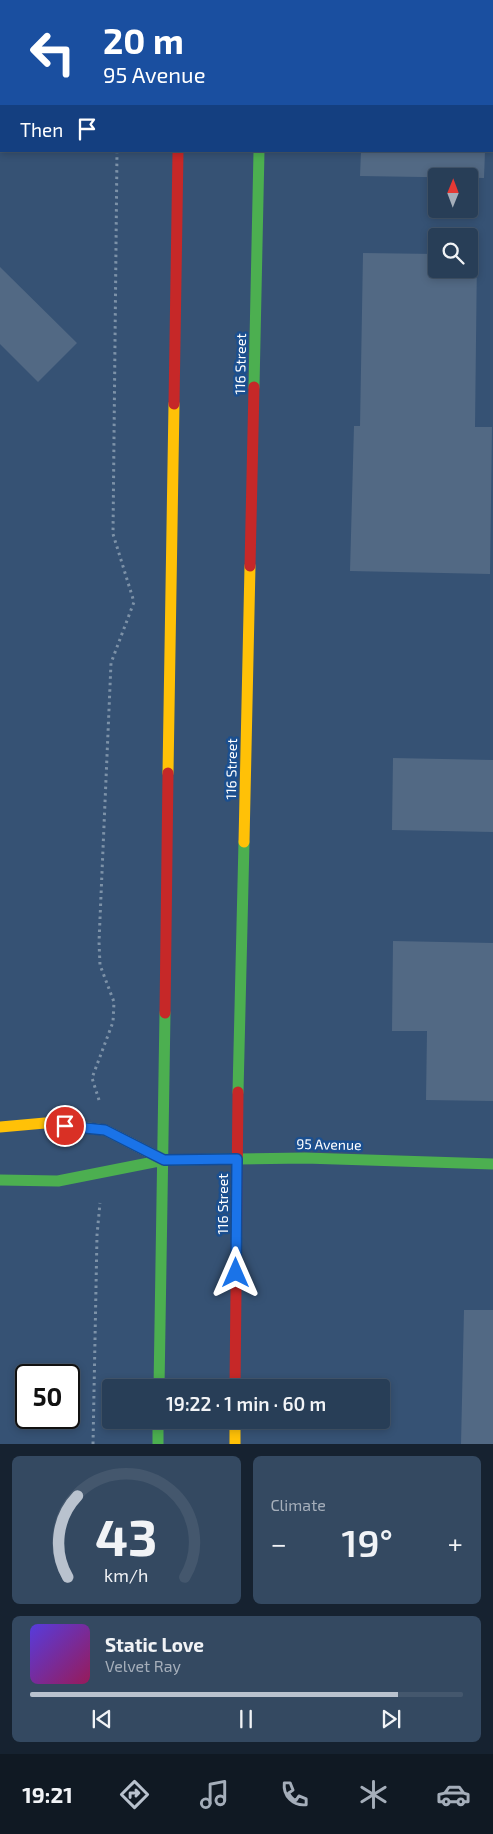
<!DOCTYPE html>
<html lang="en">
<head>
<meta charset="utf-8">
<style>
	:root { --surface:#283e57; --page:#344961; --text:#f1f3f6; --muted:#a5aeba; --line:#44576d; --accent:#b9c2ce }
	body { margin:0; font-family:"Exo 2",sans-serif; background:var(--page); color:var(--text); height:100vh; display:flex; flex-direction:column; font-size:19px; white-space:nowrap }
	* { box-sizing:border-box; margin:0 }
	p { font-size:16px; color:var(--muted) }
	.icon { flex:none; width:28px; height:28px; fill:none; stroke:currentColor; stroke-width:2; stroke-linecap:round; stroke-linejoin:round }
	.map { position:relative; height:1444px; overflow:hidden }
	.side { display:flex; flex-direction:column; gap:12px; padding:12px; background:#162230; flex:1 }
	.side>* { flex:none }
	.top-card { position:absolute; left:0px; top:0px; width:494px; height:152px; box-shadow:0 2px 8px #0003,0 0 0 1px var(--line); background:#1a4fa0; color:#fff; overflow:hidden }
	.needle { width:32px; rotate:1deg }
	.fabs { position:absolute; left:428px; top:168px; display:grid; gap:10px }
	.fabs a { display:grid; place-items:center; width:50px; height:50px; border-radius:5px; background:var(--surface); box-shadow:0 2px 8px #0003,0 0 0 1px var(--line); font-size:25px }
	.speed { position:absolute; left:15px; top:1364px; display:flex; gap:10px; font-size:25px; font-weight:700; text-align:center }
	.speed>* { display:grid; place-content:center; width:65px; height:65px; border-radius:50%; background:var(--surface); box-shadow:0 2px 8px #0003,0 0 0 1px var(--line); line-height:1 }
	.speed .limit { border:2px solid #111; border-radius:8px; background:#fff; color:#111 }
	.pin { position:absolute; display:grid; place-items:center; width:42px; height:42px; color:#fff; margin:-21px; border:2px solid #fff; border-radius:50%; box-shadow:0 1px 5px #0007 }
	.me { position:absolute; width:55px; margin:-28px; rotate:0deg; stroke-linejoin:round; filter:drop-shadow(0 0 4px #0008) }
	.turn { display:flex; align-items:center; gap:18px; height:105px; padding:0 20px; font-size:22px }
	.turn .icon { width:65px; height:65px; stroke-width:2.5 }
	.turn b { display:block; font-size:35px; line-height:42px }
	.then { display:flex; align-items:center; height:48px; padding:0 20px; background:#0003; gap:10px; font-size:19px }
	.big { font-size:38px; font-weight:600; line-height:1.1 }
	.side .tile { flex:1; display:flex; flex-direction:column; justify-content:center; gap:8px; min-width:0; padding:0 18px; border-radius:8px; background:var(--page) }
	.side .dial { align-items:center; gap:0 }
	.dial svg { height:130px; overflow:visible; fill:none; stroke:var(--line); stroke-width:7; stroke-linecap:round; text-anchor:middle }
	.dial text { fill:var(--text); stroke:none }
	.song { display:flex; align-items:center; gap:15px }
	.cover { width:60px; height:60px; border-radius:8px; background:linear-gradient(135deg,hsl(250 70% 55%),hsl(330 70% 35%)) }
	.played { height:5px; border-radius:2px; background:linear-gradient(90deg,var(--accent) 85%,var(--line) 85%) }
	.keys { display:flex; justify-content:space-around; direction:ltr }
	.heat { display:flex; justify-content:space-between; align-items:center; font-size:28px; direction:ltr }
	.side .tiles { flex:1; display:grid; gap:12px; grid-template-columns:1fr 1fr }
	.tile:last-child { grid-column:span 2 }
	.trip { position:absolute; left:102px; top:1379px; width:288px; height:50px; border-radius:5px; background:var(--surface); box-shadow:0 2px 8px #0003,0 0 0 1px var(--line); font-weight:600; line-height:50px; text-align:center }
	.tab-bar { display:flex; height:80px; justify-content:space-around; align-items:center; background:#101923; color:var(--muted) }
	.tab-bar .icon { width:35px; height:35px }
	.tab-bar .current { color:var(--accent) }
	.tab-bar b { font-size:22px; color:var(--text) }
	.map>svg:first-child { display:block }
</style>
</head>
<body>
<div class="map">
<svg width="493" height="1444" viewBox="0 0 493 1444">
	<rect width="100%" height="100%" fill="#365274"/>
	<!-- building -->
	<path fill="#526984" d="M361 151H485L484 178 360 176Z
		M363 253 436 254V269H469V254L477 255 475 427H492L490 574 350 571 354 426H360Z
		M0 267 77 343 38 382 0 344Z
		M393 758 493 760V832L392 830Z
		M393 941 493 943V1101L426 1100 427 1031H392Z
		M464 1310H493V1444H461Z"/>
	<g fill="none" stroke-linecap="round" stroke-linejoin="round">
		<!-- path -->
		<path stroke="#7d92a8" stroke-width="3" stroke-dasharray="2.5 4" stroke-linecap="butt" d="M119 1V0
			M99 1100 92 1078 113 1022 114 1002 100 965 99 942 111 663 134 602 113 534 117 151
			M93 1444 97 1235 100 1203"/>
		<!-- lane -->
		<path stroke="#7d92a8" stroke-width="15" d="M34 1V0
			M0 5H1
			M0 103H1"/>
		<!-- fast -->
		<path stroke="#4caf50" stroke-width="11" d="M254 387 259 151
			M238 1092 244 842
			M0 1180 58 1181 164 1160 305 1158 493 1164
			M159 1388 165 1013
			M158 1420V1444"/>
		<!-- slow -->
		<path stroke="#ffc107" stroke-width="11" d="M168 773 174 404
			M244 842 250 566
			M0 1127 45 1123 105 1130 164 1160
			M235 1420V1444"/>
		<!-- jam -->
		<path stroke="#c62828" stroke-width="11" d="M180 0V1
			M263 0V1
			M174 404 178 151
			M250 566 254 387
			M165 1013 168 773
			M235 1388 238 1092"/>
	</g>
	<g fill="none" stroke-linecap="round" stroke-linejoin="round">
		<defs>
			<path id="route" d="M65 1126 105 1130 164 1160 237 1159 236 1273"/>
		</defs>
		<!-- route casing -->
		<use href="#route" stroke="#114b97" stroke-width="12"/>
		<!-- route -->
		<use href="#route" stroke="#1a73e8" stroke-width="9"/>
	</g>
	<g text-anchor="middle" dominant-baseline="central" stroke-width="5" stroke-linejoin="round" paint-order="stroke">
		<!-- street labels -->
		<g font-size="14" fill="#fff" stroke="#1b4f8f">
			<text transform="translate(240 364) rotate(-89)">116 Street</text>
			<text transform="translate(231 769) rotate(-89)">116 Street</text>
			<text transform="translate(329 1144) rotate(1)">95 Avenue</text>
			<text transform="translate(222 1204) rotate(-90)">116 Street</text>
		</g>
	</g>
</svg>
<div class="fabs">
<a><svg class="needle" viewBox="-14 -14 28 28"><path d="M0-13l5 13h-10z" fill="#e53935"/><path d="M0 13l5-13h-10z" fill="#a5aeba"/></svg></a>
<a><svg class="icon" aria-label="search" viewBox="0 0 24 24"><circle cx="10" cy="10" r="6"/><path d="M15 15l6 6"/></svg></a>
</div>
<div class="speed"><div class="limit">50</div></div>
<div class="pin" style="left:65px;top:1126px;background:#d93025"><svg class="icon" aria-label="arrive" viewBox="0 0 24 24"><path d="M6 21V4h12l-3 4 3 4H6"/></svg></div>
<svg class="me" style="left:236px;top:1273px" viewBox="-20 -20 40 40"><path d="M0-17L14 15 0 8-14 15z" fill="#1a73e8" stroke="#fff" stroke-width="4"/></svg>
<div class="trip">19:22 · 1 min · 60 m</div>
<div class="top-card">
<div class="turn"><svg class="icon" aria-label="left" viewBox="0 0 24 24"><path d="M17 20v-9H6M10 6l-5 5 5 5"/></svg><div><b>20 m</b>95 Avenue</div></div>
<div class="then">Then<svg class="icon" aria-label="arrive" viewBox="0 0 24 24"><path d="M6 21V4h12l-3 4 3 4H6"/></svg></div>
</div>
</div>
<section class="side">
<div class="tiles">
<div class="tile dial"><svg viewBox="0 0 100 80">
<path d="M14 69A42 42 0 1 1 86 69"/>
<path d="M14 69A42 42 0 0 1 20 19" stroke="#b9c2ce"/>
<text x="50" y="56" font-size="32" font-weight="700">43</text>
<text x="50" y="72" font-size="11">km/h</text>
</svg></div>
<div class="tile"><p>Climate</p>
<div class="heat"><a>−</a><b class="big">19°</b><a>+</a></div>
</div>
<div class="tile">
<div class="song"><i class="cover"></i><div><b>Static Love</b><p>Velvet Ray</p></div></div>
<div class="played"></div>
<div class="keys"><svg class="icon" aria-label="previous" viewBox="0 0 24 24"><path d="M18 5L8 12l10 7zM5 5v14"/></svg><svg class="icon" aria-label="pause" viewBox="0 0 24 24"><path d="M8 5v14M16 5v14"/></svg><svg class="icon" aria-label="next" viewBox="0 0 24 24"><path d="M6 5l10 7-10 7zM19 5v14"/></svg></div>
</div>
</div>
</section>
<nav class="tab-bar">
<b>19:21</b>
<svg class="icon current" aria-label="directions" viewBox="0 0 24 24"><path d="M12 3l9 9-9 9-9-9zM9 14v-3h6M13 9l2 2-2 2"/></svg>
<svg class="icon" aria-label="music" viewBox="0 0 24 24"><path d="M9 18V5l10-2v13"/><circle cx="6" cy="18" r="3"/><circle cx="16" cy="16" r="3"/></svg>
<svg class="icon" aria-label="phone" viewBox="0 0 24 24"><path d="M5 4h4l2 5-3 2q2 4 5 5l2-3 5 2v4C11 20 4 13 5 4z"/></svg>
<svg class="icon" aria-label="climate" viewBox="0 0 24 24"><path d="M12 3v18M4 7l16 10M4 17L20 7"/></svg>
<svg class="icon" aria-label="car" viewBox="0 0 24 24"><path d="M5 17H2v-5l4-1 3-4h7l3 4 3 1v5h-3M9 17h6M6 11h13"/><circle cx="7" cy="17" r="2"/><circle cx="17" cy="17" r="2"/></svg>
</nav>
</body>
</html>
